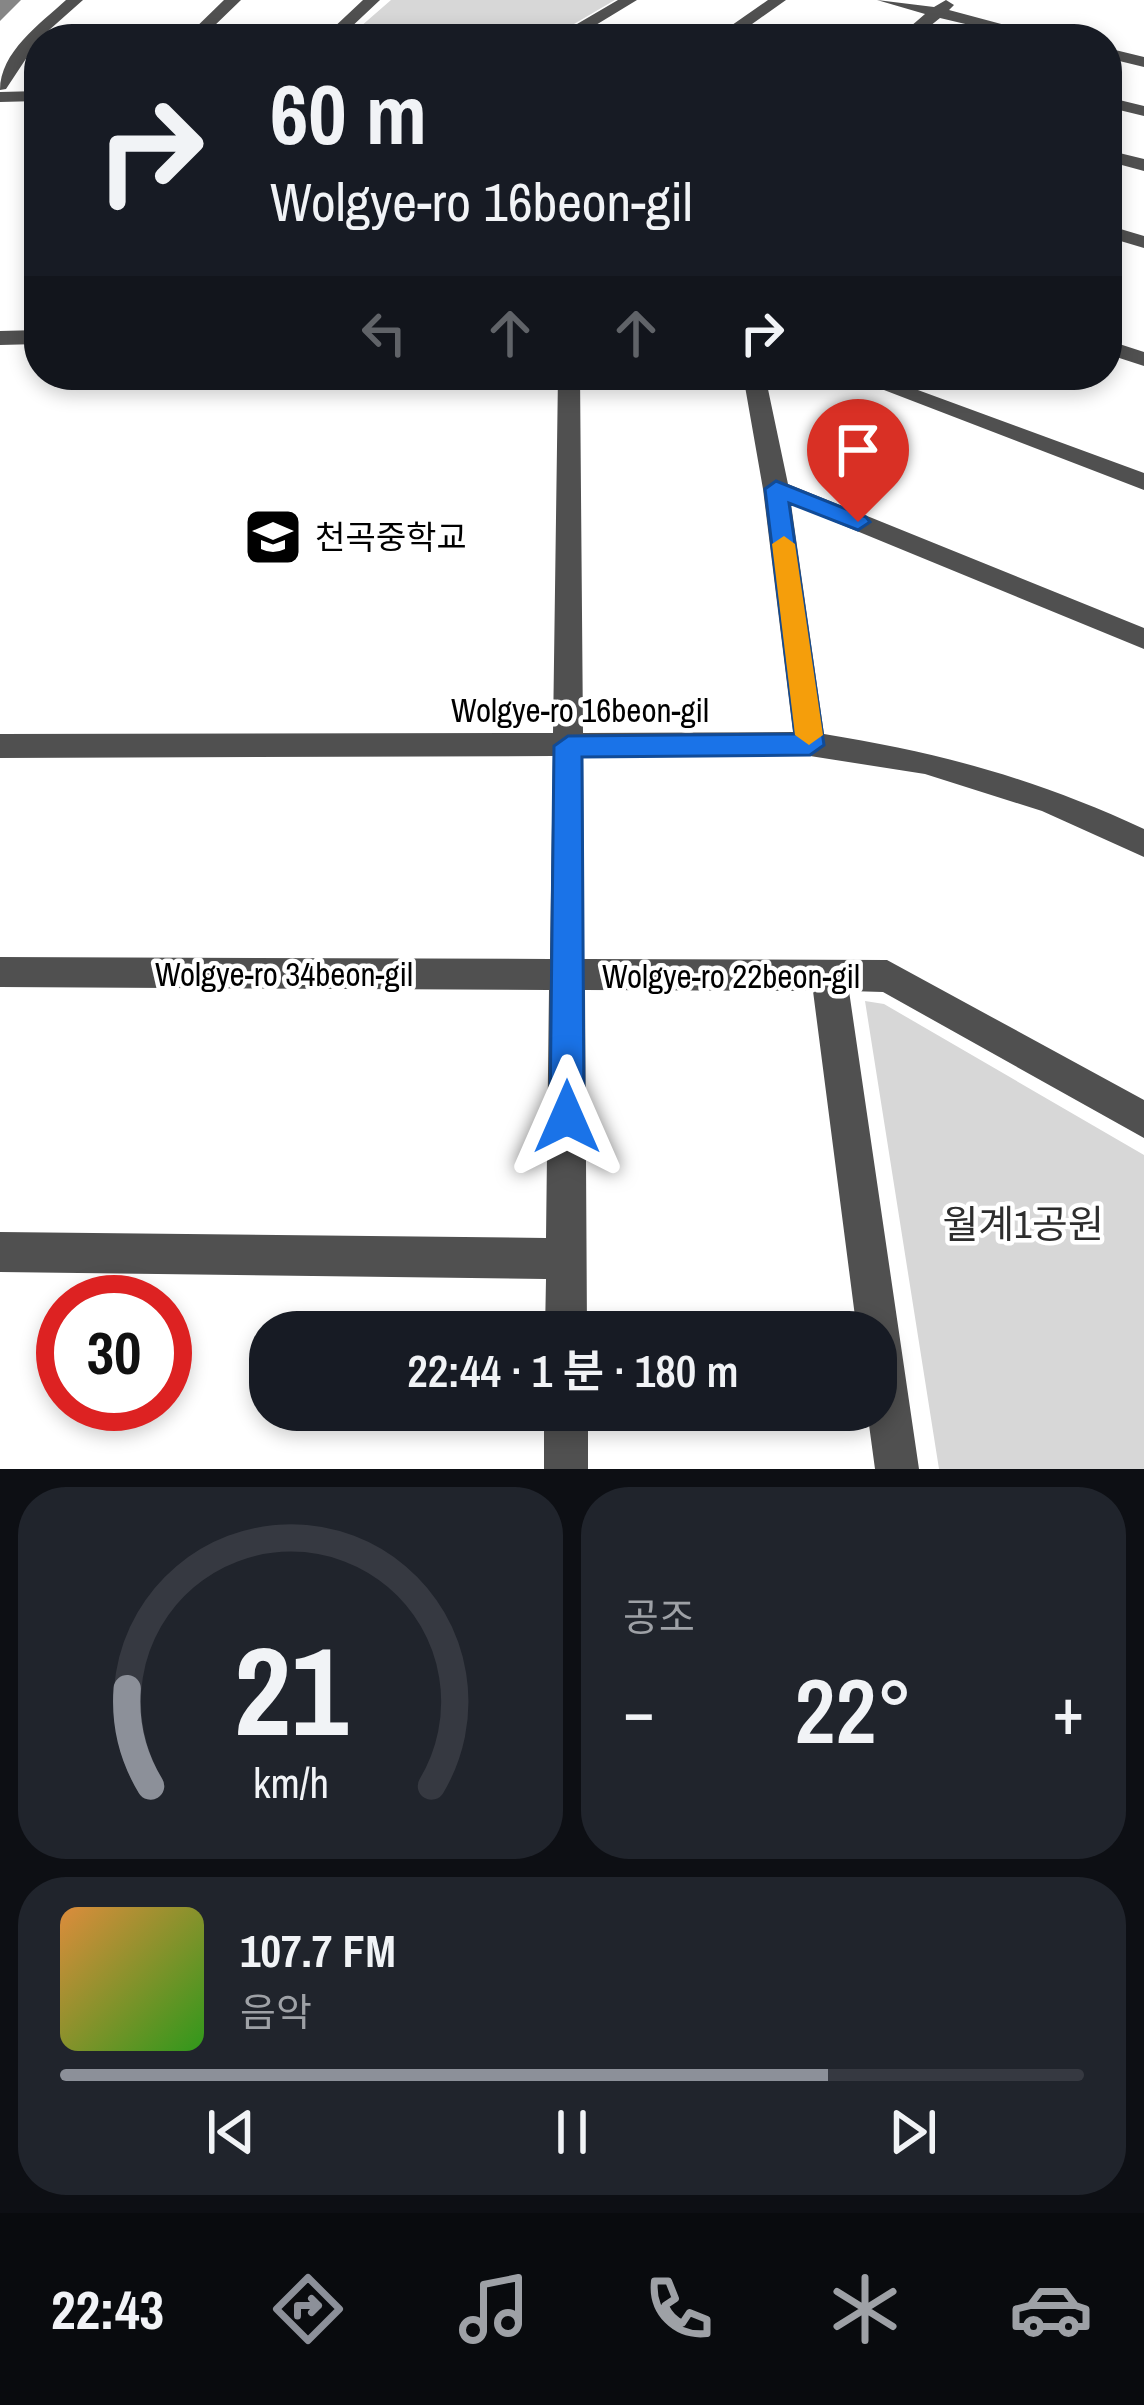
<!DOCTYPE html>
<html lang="ko">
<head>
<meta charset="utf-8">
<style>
	:root { --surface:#171b24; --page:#20242c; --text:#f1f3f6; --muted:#9ea1a6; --line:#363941; --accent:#8c9099 }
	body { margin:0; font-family:"Archivo Narrow","Noto Sans KR",sans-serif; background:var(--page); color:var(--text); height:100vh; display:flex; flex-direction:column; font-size:45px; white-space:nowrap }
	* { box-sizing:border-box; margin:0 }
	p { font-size:39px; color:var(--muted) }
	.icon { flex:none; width:66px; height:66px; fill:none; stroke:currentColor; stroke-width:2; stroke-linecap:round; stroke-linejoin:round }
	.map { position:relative; height:1469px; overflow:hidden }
	.drawer { display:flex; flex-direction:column; gap:18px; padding:18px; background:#0d0f14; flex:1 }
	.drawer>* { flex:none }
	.guide { position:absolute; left:24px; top:24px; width:1098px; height:366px; border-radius:48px; box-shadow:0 6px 18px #0003; background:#171b24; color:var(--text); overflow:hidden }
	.speed { position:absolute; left:36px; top:1275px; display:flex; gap:24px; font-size:60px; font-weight:700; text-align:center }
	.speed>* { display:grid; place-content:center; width:156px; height:156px; border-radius:50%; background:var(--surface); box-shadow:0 6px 18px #0003; line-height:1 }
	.speed .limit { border:18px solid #d22; background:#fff; color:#111 }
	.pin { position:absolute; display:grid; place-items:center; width:102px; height:102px; color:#fff; margin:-123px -51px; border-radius:50% 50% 50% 0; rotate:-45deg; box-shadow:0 0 12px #0007 }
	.pin .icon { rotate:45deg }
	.me { position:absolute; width:132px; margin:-66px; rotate:0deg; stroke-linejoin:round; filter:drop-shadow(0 0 9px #0008) }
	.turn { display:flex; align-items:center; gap:42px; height:252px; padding:0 48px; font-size:54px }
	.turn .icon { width:156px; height:156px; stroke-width:2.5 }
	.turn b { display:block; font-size:84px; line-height:102px }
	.lanes { display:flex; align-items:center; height:114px; padding:0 48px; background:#0003; justify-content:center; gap:60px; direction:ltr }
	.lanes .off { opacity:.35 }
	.big { font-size:90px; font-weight:600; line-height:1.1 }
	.drawer .card { flex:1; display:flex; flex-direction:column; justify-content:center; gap:18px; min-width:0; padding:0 42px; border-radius:48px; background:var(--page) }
	.drawer .dial { align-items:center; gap:0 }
	.dial svg { height:312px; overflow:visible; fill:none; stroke:var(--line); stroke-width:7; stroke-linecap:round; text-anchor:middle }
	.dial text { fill:var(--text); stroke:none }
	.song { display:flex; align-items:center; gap:36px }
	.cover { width:144px; height:144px; border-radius:18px; background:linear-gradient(135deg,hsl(30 70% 55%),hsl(110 70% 35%)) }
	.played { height:12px; border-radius:6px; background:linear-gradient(90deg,var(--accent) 75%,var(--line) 75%) }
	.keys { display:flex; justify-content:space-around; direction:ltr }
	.heat { display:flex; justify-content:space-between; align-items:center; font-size:66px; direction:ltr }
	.drawer .tiles { flex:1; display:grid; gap:18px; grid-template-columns:1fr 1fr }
	.card:last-child { grid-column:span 2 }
	.trip { position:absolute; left:249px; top:1311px; width:648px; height:120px; border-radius:48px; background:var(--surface); box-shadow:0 6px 18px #0003; font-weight:600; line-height:120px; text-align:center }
	.tabs { display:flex; height:192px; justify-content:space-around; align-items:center; background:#090b0e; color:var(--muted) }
	.tabs .icon { width:84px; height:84px }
	.tabs .selected { color:var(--accent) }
	.tabs b { font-size:54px; color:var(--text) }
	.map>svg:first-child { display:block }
</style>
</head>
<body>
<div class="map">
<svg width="1144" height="1469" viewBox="0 0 1144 1469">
	<rect width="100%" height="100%" fill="#fff"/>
	<!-- green -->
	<path fill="#d7d7d7" d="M391 0H615L562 31 360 27Z
		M865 1001 884 1004 1144 1155V1469H939Z"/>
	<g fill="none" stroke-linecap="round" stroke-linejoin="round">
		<!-- minor -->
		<path fill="#505050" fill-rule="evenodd" d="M66 0H83L39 39 6 89 0 90C0 52 40 24 66 0Z
			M224 0H241L211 29 330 31 363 0H380L347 31 560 34 618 0H637L581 34 601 39H184Z
			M768 0H786L731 39H712Z
			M877 0 934 7 946 0 954 5 949 10 1057 39H1029L940 18 914 39H896L925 14Z
			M1107 48 1144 57V67L1107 58Z
			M39 91V101L0 102V92Z
			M1107 97 1144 106V116L1107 107Z
			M1107 150 1144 159V171L1107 161Z
			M1107 225 1144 236V248L1107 237Z
			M39 330V344L0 345V331Z
			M1107 340 1144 352V366L1107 354Z
			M558 375H580L583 733 793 732 763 489 743 375H765L788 484 1144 628V649L791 504 824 734C942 753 1036 779 1144 829V857L1042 811 925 774 810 756H583L584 959 887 960 1144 1100V1138L883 992 849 991 919 1469H875L867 1410H876V1332H857L813 991 585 990 587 1332H545L546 1279 0 1272V1232L546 1238 549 990 0 987V957L550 959 553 756 0 758V734L553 733Z
			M845 375H877L1144 473V490Z
			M544 1410H588V1469H544Z"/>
	</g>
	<!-- shaded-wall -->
	<path fill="#868686" d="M0 0H21L0 21Z"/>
	<!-- route -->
	<path fill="#1a73e8" stroke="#114b97" stroke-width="3" d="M776 481 866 517 870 522 858 530 789 503 824 745 810 755 582 757 584 1117 579 1129 567 1133 555 1129 550 1117 554 746 568 736 795 734 765 489Z"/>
	<!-- slow -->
	<path fill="#f59e0b" d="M784 536 795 544 823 735 809 745 795 735 772 544Z"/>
	<!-- icons -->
	<defs>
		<symbol id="school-square" viewBox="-11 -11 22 22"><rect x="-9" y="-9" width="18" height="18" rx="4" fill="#000" stroke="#fff"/><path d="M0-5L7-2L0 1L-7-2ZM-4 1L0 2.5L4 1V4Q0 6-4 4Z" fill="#fff"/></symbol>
	</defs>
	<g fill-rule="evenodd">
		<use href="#school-square" x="240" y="504" width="66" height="66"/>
	</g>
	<g text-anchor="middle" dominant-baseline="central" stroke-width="9" stroke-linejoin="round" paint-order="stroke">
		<!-- poi labels -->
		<g font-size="33" fill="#000" stroke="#fff" text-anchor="start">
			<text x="315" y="537">천곡중학교</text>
		</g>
		<!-- street labels -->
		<g font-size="33" fill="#000" stroke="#fff">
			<text x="580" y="710">Wolgye-ro 16beon-gil</text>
			<text x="284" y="974">Wolgye-ro 34beon-gil</text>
			<text x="731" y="976">Wolgye-ro 22beon-gil</text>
		</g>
		<!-- near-park labels -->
		<g font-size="39" fill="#2e2e2e" stroke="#fff">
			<text x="1023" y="1224">월계1공원</text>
		</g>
	</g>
</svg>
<div class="speed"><div class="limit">30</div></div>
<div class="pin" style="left:858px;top:522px;background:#d93025"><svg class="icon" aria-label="arrive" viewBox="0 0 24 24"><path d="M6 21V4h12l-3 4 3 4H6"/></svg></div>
<svg class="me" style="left:567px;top:1117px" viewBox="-20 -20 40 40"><path d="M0-17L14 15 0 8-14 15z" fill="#1a73e8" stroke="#fff" stroke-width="4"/></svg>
<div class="trip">22:44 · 1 분 · 180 m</div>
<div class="guide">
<div class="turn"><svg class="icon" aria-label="right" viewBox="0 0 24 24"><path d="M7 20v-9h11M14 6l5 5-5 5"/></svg><div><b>60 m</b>Wolgye-ro 16beon-gil</div></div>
<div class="lanes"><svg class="icon off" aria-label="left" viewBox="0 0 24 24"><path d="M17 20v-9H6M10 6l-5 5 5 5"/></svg><svg class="icon off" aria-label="ahead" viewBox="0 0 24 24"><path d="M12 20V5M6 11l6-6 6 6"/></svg><svg class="icon off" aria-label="ahead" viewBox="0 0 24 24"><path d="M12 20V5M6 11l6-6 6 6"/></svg><svg class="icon" aria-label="right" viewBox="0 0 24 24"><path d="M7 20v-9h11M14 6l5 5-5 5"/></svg></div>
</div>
</div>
<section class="drawer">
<div class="tiles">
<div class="card dial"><svg viewBox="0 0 100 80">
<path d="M14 69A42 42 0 1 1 86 69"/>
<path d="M14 69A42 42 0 0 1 8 44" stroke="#8c9099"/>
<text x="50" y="56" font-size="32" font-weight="700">21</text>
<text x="50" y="72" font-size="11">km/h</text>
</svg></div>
<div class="card"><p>공조</p>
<div class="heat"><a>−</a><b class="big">22°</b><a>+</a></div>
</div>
<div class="card">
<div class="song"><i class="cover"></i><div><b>107.7 FM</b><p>음악</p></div></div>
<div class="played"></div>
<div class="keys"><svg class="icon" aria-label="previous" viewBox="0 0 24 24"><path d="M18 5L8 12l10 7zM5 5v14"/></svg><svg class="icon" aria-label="pause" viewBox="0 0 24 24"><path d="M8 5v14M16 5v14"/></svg><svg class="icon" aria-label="next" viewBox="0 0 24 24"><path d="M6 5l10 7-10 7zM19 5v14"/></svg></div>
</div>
</div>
</section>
<nav class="tabs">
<b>22:43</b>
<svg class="icon selected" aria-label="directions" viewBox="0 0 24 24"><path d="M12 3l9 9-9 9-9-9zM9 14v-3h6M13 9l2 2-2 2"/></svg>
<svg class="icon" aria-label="music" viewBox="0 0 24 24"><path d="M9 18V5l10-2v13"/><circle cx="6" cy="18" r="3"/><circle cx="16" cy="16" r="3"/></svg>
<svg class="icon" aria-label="phone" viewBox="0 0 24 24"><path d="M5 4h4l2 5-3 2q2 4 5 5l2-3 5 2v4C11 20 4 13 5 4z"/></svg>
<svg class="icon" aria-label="climate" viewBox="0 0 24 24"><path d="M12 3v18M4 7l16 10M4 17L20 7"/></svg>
<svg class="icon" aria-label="car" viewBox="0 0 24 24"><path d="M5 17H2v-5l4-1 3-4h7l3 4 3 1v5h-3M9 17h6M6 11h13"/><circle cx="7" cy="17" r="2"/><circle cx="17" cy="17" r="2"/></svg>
</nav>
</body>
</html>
